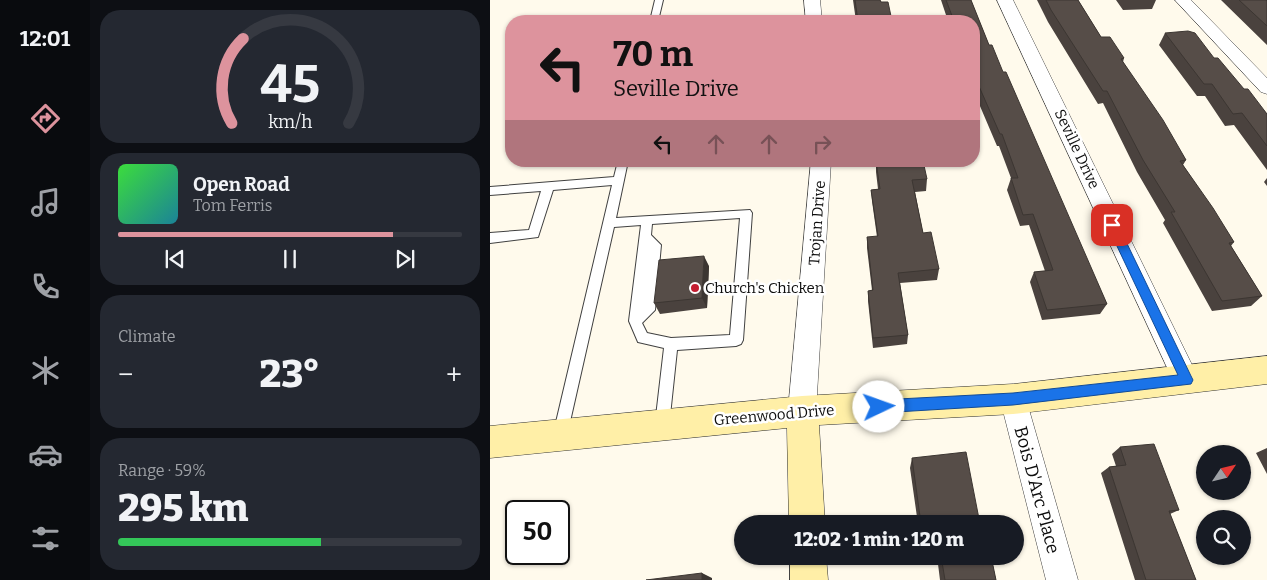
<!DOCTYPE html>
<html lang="en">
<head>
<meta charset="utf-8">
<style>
	:root { --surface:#171b24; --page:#242831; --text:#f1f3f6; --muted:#9ea1a6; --line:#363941; --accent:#dd939d }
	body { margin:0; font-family:Bitter,serif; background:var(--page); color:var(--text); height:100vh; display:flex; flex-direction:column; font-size:19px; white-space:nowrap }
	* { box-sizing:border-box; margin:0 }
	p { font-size:16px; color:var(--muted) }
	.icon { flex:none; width:28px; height:28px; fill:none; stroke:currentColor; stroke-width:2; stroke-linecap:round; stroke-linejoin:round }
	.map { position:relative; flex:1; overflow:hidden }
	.details { display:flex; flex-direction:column; gap:10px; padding:10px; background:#0d0f14; width:400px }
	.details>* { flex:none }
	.hud { position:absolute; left:15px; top:15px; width:475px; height:152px; border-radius:20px; box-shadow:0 1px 4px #0004; background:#dd939d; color:#111; overflow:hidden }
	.needle { width:32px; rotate:55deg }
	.controls { position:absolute; left:706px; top:445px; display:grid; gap:10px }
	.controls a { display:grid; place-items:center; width:55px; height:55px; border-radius:50%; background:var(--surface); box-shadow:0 1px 4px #0004; font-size:25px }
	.speed { position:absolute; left:15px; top:500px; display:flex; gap:10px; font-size:25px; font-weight:700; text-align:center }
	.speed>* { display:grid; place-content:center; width:65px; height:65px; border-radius:50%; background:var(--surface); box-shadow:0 1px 4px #0004; line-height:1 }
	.speed .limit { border:2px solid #111; border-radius:8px; background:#fff; color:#111 }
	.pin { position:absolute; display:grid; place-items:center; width:42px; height:42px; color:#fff; margin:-21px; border-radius:10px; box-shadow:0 2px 8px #0006 }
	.me { position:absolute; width:55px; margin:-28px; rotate:87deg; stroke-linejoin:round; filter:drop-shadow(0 0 4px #0008) }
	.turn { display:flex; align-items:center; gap:18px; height:105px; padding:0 25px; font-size:22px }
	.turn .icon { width:65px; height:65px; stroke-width:2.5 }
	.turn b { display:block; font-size:35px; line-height:42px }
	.lanes { display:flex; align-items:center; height:48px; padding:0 25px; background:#0003; justify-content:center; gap:25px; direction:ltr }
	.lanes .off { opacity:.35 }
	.big { font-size:38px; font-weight:800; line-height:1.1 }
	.details .tile { flex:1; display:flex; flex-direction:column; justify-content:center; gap:8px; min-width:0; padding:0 18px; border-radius:20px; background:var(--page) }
	.details .dial { align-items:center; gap:0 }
	.dial svg { height:130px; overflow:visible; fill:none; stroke:var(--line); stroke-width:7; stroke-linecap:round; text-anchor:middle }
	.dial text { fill:var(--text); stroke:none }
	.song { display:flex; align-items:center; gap:15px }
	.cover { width:60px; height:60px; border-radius:8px; background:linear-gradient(135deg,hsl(120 70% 55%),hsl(190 70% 35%)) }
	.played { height:5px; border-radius:2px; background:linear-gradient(90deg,var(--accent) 80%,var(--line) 80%) }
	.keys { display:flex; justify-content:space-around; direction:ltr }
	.heat { display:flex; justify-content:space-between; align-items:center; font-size:28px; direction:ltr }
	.charge { height:8px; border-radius:4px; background:linear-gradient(90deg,#34c759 59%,var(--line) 0) }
	.trip { position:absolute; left:244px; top:515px; width:290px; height:50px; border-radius:25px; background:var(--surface); box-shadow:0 1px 4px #0004; font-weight:800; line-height:50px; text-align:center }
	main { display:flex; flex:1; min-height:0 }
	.tab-bar { display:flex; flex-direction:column; width:90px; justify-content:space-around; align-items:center; background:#090b0e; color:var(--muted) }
	.tab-bar .icon { width:35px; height:35px }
	.tab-bar .on { color:var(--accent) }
	.tab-bar b { font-size:22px; color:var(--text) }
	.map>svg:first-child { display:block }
</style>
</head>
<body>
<main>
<nav class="tab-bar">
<b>12:01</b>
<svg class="icon on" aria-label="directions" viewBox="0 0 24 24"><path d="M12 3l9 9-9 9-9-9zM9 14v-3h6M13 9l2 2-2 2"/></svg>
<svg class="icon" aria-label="music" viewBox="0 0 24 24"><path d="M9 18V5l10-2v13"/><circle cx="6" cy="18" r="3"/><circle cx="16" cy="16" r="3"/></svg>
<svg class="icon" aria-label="phone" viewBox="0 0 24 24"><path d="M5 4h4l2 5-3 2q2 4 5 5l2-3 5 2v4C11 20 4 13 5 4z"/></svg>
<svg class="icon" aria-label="climate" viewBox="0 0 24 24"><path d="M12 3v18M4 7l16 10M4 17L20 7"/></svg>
<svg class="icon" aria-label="car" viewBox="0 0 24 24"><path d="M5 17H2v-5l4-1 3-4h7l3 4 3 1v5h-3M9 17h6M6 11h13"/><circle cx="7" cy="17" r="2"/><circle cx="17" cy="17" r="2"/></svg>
<svg class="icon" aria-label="filters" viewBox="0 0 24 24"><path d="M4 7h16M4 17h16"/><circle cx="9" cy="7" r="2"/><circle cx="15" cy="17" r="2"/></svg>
</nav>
<section class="details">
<div class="tile dial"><svg viewBox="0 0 100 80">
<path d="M14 69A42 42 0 1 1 86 69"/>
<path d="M14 69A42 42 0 0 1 21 17" stroke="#dd939d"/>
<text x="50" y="56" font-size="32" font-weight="700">45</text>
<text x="50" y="72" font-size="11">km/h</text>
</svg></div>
<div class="tile">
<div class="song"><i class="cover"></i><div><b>Open Road</b><p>Tom Ferris</p></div></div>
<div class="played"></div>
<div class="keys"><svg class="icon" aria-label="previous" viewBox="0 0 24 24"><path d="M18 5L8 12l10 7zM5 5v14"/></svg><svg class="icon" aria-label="pause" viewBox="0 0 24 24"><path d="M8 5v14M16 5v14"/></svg><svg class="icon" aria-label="next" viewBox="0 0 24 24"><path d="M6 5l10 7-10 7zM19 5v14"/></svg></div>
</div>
<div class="tile"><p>Climate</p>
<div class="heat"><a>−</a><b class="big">23°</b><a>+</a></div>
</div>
<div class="tile"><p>Range · 59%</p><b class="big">295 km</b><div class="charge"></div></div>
</section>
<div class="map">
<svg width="777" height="580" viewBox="0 0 777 580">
	<rect width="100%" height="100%" fill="#fffaec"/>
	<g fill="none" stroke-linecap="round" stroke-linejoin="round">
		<defs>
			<path id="lane" d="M165 0H173L168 21H160Z
				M128 161H138L126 218 260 210 262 213 253 340 251 344 246 346 187 350 179 425 177 430 172 432 167 430 165 425 174 348 148 342 139 321 151 225 124 227 77 435 75 440 70 442 65 440 63 435 122 185 63 190 48 237 0 243V233L39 230 51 191 0 195V187L124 177ZM250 218 240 335 181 338 157 333 152 323 165 310 171 245 161 235 162 224Z"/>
			<path id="street" d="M314 0H330L332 21H316Z
				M507 0H523L705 371 709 380 705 389 696 392 687 389Z
				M685 0H701L777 78V94L771 92Z
				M321 161H341L326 411 322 420 312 424 302 420 298 411Z
				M523 386 533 390 536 399 588 580H556L510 399 513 390Z"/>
			<path id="secondary" d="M777 356V384L523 414 329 425 335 524H299L297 428 0 458V426L312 396 523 384Z
				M300 556H336L338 580H300Z"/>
		</defs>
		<!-- lane casing -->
		<use href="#lane" stroke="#404040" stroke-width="2"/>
		<!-- street casing -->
		<use href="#street" stroke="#404040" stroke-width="1"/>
		<!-- secondary casing -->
		<use href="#secondary" stroke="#2f2f2f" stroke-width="1"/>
		<!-- lane -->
		<use href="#lane" fill="#fff" fill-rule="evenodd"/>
		<!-- street -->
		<use href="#street" fill="#fff" fill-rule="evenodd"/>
		<!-- secondary -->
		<use href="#secondary" fill="#ffefa7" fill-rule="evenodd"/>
	</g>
	<!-- wall -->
	<path fill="#4a423e" d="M363 0H390L402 21H366Z
		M451 0H481L499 45 617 304 610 314 552 320 540 282 544 272 555 271 539 225 530 226 517 190 521 178 509 146H507L484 92V21H458Z
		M547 0H588L611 37 634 58 633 62 696 160 693 165 744 242 741 246 772 296 761 306 722 311 673 223 675 220 647 172 613 103 608 104 558 22Z
		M626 0H666L662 9 633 10Z
		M731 0H776L777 1V45Z
		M675 33 724 58 777 114V170L744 125 735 126 715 96H707L669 45Z
		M386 161 437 179 436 191 425 192 433 233 449 269 447 280 410 283 418 335 417 344 383 348 378 301V291L382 290 377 248V237H387L382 201 381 190 388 189 386 172Z
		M777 178V186L774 182Z
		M219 266 217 308 170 314 164 303Z
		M630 447 689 510 680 514 706 580H645L611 473 619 467 626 466 622 454Z
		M777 448V474L766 453Z
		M422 458 490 524H428L420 468Z
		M447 556H501L506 580H450Z"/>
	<!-- shaded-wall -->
	<path fill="#3c3632" d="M214 256 219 266 217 308 212 298Z
		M212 573 222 578V580H212Z"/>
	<!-- building -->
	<path fill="#564d48" stroke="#3c3632" d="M365 0H390L391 2H398L402 21H368Z
		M456 0H481L499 45H502L513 72H516L617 304 557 310 544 272 563 270 543 214 533 215 521 178H528L512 134H510L484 75V21H464Z
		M556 0H588L611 37H620L634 58 631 59 673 120 696 160 690 161 723 208 744 242 739 243 772 296 732 301 681 212H685L653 160 617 91H613L561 10Z
		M749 0H776L777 1V26Z
		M698 31 705 33 724 58H728L754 89H758L777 114V146L752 113 743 114 722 84H714L675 33Z
		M386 161H433L437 179 422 180 433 233 441 232 449 269 408 273 418 335 383 338 378 291 383 290 377 237 388 236 381 190 390 189Z
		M214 256 212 298 164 303 169 260Z
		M664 444 689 510 679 511 706 580H656L619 467 636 465 630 447Z
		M476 452 490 524H431L422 458Z
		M451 556H501L506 580H455Z
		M212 573V580H156Z"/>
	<!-- route -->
	<path fill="#1a73e8" stroke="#114b97" d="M622 221 628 225 701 376 703 380 701 384 523 405 389 413 384 411 382 407 384 402 389 400 523 393 688 375 617 225Z"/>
	<!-- markers -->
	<circle fill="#c41e31" stroke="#fff" stroke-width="2" cx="205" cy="288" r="5"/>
	<g text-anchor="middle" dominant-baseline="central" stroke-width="5" stroke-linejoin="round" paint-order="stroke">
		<!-- street labels -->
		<g font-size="15" fill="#0d0d0d" stroke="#fff">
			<text transform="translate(587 149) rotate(65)">Seville Drive</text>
			<text transform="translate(327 223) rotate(-86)">Trojan Drive</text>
			<text transform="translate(284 415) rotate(-5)">Greenwood Drive</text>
		</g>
		<!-- poi labels -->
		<g font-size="15" fill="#0d0d0d" stroke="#fff" text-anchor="start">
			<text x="215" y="288">Church's Chicken</text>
		</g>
		<!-- near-street labels -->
		<g font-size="18" fill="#0d0d0d" stroke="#fff">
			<text transform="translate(547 490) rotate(75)">Bois D'Arc Place</text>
		</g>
	</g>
</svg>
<div class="controls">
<a><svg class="needle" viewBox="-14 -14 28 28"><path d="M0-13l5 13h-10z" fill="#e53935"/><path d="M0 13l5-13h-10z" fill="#9ea1a6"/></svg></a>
<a><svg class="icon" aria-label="search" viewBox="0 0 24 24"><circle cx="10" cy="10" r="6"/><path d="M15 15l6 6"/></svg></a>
</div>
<div class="speed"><div class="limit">50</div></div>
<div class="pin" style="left:622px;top:225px;background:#d93025"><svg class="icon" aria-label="arrive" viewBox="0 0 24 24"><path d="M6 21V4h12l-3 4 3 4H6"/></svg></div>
<svg class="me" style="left:389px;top:407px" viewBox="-20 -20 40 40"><circle r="19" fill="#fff"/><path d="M0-13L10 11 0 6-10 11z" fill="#1a73e8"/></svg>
<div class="trip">12:02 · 1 min · 120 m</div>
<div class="hud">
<div class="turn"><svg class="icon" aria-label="left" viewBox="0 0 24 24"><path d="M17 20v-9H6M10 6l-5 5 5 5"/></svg><div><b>70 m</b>Seville Drive</div></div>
<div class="lanes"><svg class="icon" aria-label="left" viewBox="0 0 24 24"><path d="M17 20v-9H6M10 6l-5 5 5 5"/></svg><svg class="icon off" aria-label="ahead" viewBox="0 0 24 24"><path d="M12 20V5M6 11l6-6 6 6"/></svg><svg class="icon off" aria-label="ahead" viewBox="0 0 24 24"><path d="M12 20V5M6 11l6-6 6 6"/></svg><svg class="icon off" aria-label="right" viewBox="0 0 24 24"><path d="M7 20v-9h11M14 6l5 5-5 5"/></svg></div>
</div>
</div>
</main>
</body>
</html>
